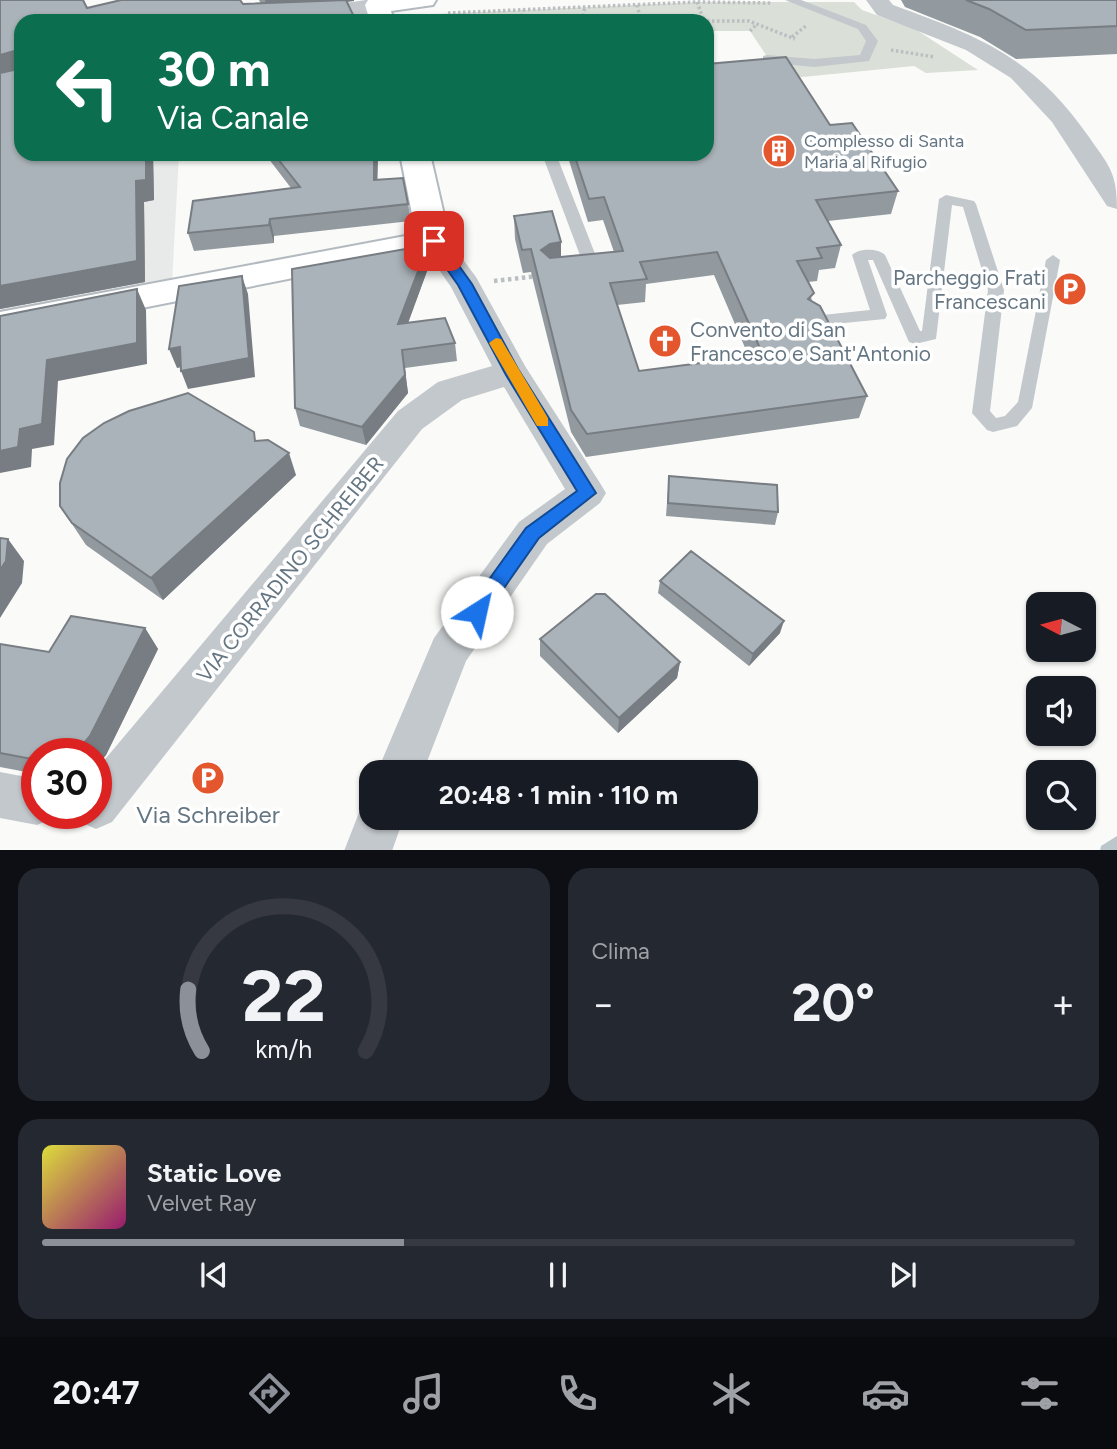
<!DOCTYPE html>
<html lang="it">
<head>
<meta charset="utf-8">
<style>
	:root { --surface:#171b24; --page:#242831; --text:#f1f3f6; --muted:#9ea1a6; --line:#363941; --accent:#8c9099 }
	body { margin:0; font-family:Figtree,sans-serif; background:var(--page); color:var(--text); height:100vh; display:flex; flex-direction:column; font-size:26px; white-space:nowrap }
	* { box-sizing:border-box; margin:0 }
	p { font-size:23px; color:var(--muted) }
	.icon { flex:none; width:38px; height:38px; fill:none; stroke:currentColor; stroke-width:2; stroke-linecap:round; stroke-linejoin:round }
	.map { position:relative; height:850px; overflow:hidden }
	.sheet { display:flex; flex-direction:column; gap:18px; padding:18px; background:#0d0f14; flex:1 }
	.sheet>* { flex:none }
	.hud { position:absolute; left:14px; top:14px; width:700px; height:147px; border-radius:21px; box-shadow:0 2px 5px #0004; background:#0b6e4f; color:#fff; overflow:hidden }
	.needle { width:46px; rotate:276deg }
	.tools { position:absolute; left:1026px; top:592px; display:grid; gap:14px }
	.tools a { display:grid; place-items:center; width:70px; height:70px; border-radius:14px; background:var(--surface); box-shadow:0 2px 5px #0004; font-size:35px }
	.speed { position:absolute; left:21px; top:738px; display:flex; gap:14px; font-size:35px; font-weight:700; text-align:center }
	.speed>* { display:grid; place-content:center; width:91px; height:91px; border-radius:50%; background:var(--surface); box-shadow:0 2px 5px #0004; line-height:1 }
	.speed .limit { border:10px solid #d22; background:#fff; color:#111 }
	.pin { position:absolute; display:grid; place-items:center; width:60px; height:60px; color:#fff; margin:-30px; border-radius:14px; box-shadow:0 4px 10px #0006 }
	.me { position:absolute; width:77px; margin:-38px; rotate:35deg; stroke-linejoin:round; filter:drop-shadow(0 0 5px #0008) }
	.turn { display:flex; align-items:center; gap:24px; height:147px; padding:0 28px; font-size:32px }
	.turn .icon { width:91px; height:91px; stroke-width:2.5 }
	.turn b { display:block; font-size:49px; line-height:60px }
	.big { font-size:52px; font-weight:700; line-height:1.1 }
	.sheet .widget { flex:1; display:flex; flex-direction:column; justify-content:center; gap:10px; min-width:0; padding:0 24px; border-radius:21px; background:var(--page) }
	.sheet .dial { align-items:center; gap:0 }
	.dial svg { height:182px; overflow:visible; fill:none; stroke:var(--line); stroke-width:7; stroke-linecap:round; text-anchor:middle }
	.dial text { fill:var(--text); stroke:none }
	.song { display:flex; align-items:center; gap:21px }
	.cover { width:84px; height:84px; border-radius:10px; background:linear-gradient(135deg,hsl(60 70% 55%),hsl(320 70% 35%)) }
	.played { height:7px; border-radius:4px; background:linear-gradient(90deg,var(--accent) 35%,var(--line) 35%) }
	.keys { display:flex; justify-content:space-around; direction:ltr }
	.heat { display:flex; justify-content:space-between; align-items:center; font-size:38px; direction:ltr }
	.sheet .tiles { flex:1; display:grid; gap:18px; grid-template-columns:1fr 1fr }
	.widget:last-child { grid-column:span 2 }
	.trip { position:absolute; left:359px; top:760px; width:399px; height:70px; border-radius:21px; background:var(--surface); box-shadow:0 2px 5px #0004; font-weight:700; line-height:70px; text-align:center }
	.tabs { display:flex; height:112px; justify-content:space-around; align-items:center; background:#090b0e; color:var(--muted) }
	.tabs .icon { width:49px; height:49px }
	.tabs .current { color:var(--accent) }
	.tabs b { font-size:32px; color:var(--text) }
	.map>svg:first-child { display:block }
</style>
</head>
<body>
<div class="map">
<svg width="1117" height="851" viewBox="0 0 1117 851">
	<rect width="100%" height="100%" fill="#fafaf8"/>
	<!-- built -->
	<path fill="#e8e9e9" d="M50 154H179L172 283 0 311V200Z"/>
	<!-- green -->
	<path fill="#dadfd7" d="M697 2H854L862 10 915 29 978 70 926 73 914 66 782 79 750 31H707V21H416L415 15Z"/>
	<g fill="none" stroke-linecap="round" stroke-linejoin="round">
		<!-- stream -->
		<path fill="#bbc7cb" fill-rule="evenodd" d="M1117 836V851H1100L1101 846Z"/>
		<defs>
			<path id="secondary" d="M368 0H436L433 5 391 11 394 21H370L365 5Z
				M400 154H430L450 241 445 248 0 336V312L416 234Z"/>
		</defs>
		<!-- secondary casing -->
		<use href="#secondary" stroke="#b3babf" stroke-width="4"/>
		<!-- path-far1 -->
		<path stroke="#bbbfc2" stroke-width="3.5" stroke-dasharray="2.5 2.5" stroke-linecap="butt" d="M697 2 704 21
			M637 5 641 20
			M448 13 697 2 772 3
			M520 21 524 10
			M582 21 585 7
			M707 21H749L795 39
			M750 31 757 24
			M792 37 807 25
			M891 50 935 57"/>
		<!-- path -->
		<path stroke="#bbbfc2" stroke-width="4.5" stroke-dasharray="3.5 3.5" stroke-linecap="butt" d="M494 281 538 276"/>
		<!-- lane -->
		<path fill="#c3c8cc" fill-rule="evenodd" d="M785 0H801L866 25 878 41 869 61 814 67 763 62V56L767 55 814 59 860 55 866 41 858 29Z
			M542 154H556L601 269 598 272 587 275 579 270 584 266Z
			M946 195 974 201 976 204 1004 290 990 411 996 418 1005 416 1018 402 1046 260 1053 255 1060 260 1032 408 1017 426 993 432 987 430 972 413 988 290 963 207 952 205 936 339 915 344 909 342 873 260H868L887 315 885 319 813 326 805 321 813 316 870 310 852 255C859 248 878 248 885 255L920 331H922L939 199Z"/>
		<!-- street -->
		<path fill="#c3c8cc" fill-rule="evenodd" d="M366 0H384L388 5C377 21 280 21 258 21L269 14Z
			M866 0H889L893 5C981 37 1033 57 1089 137 1109 166 1117 172 1117 209L1107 206 1052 122 1011 78 966 50 877 15Z
			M434 232 444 234 476 277 525 366 600 483 606 493 600 503 547 544 466 661 423 772H377L434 638 519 522 565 489 504 387 462 400 422 429 112 822 96 829 80 822 76 814H96V770L398 411 438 382 492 366 451 287 419 241 424 234Z
			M0 772 37 779V814H55L53 818 37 825 0 818Z
			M371 798V817H404L392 851H344L364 800Z"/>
		<!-- secondary -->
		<use href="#secondary" fill="#fff" fill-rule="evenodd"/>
	</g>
	<!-- wall -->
	<path fill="#929a9f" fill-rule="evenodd" d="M0 0 87 8 261 4 259 0H354V1L21 21V154H153L154 200 144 202 145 282 0 309Z
		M901 0H1117V54L1016 59 980 37 905 7Z
		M830 125 898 191 891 214 828 221 841 245 835 268 819 270 817 281 808 282 812 301 867 396 859 418 586 457 571 432 531 272 523 273 515 239 514 216 561 257 614 252 603 220 588 222 567 154H707ZM714 275 749 357 639 371 617 305 645 302 646 284Z
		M265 154H378L377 180 408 204 411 221 274 236V243L194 251 188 233 291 188Z
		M510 154H541L540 156 513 159Z
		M428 245 430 263 408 323 455 343 457 361 405 368 408 393 366 445 300 426 295 408Z
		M258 441 296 475 163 600 86 545 60 506Z
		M669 476 778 512 775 525 666 516Z
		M660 581 780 633 749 666 658 593Z
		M145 628 158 649 106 755 96 766V754H37V774L0 767V644L49 652Z
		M540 639 680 662 677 678 618 733 540 656Z"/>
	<!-- shaded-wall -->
	<path fill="#777d82" d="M265 0H354V1L267 12Z
		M14 51 21 67 0 77V55Z
		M146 154H153L154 200 144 202 145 282 0 309V286Z
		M374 154H378L377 197 374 180Z
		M270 219 274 236V243L269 225Z
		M561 242V265L551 267 541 250 550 244Z
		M428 245 430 263 401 342 398 324Z
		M242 276 248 294 255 377 188 389 181 371Z
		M137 289 146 310 147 364 58 381 54 445 32 449 31 467 0 473V451L20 429 47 360Z
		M180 347 187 366 177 368 169 349Z
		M402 350 408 393 366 445 362 427Z
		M289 453 296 475 163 600 151 578Z
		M8 539 24 561 22 583 0 618V570Z
		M784 621 780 633 749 666 753 654Z
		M145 628 158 649 106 755 96 766V754H77L78 750Z
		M680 662 677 678 618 733 619 718Z"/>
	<!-- building -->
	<path fill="#aab3b9" stroke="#777d82" stroke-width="2" fill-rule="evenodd" d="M0 0H83L87 8 121 0H240L243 4 346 0 356 21H21V154H146V180L136 181 137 261 0 286V73L14 70V51L0 55Z
		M966 0H1117V26L1026 30 989 9Z
		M786 57 830 125 852 123 898 191 816 200 841 245 817 248 822 258 797 261 814 293 808 299 820 306 867 396 587 434 571 410 531 249 522 250 514 216 552 211 561 242 550 244 541 250 550 258 623 251 604 197 589 199 574 154H707V64ZM717 252 763 355 639 371 610 283 647 279 640 262Z
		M274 154H374V180L403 178 408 204 270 219 269 225 188 233 193 201 300 187Z
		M428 245 398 324 445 318 455 343 402 350 405 375 362 427 295 408 292 269Z
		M242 276 249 358 181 371 180 347 169 349 179 286Z
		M137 289V343L47 360 42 424 20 429 18 447 0 451V316Z
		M188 393 254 432 255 441 268 440 289 453 151 578 72 523 60 506V483L67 459 83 438 104 423 129 411Z
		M669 476 777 485 778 512 668 503Z
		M0 538 8 539 6 561 0 570Z
		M691 551 784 621 753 654 660 581Z
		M596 594H605L680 662 619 718 540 639Z
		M71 616 145 628 90 736 78 750 77 754H37V760L0 753V644L49 652Z"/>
	<!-- route -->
	<path fill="#1a73e8" stroke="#114b97" stroke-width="2" d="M434 237 439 238 472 284 518 369 596 493 539 538 483 618H470L468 612 470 606 526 528 577 491 506 375 458 285 427 241Z"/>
	<!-- slow -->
	<path fill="#f59e0b" d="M496 338 501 339 548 418V426H537L489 343Z"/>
	<!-- icons -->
	<defs>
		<symbol id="building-disc" viewBox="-11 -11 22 22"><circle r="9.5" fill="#e4572e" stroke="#fff"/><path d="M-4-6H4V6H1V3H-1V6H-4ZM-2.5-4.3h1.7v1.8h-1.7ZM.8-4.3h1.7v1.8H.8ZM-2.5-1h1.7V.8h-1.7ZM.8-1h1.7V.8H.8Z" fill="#fff"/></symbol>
		<symbol id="parking-disc" viewBox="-11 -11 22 22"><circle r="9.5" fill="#e4572e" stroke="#fff"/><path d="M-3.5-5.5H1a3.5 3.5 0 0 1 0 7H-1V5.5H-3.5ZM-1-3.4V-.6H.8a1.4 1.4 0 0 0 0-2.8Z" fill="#fff"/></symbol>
		<symbol id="church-disc" viewBox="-11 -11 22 22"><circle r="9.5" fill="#e4572e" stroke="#fff"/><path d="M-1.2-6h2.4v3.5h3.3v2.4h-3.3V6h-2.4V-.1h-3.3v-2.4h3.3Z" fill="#fff"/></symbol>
	</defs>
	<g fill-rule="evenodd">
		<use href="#building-disc" x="760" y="132" width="38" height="38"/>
		<use href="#parking-disc" x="1051" y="270" width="38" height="38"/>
		<use href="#church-disc" x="646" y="322" width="38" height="38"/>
		<use href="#parking-disc" x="189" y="759" width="38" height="38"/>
	</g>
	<g text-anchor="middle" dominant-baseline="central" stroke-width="7" stroke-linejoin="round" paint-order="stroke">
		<!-- far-poi labels -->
		<g font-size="18" fill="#657683" stroke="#fff" text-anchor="start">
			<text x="804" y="141">Complesso di Santa<tspan x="804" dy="21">Maria al Rifugio</tspan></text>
		</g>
		<!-- poi labels -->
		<g font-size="21" fill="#657683" stroke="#fff" text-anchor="end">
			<text x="1046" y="277">Parcheggio Frati<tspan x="1046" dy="24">Francescani</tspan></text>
			<text x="690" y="329" text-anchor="start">Convento di San<tspan x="690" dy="24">Francesco e Sant'Antonio</tspan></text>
		</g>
		<!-- street labels -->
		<g font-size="21" fill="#657683" stroke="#fff">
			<text transform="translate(290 569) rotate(-51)">VIA CORRADINO SCHREIBER</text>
		</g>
		<!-- near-poi labels -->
		<g font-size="24" fill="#657683" stroke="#fff">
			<text x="208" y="814">Via Schreiber</text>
		</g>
	</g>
</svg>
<div class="tools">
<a><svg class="needle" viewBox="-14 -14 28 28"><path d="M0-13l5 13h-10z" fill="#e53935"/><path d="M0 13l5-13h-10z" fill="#9ea1a6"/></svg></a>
<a><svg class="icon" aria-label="sound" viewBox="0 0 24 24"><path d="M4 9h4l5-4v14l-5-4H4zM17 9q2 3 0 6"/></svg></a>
<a><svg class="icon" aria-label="search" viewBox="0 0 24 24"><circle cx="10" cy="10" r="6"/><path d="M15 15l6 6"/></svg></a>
</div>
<div class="speed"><div class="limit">30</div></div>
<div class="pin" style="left:434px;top:241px;background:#d93025"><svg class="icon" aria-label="arrive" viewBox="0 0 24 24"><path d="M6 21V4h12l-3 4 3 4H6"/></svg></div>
<svg class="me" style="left:477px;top:612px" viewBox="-20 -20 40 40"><circle r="19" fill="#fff"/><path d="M0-13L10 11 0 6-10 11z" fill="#1a73e8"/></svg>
<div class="trip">20:48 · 1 min · 110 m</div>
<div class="hud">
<div class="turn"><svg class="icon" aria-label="left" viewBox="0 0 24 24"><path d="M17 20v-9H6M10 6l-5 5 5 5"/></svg><div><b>30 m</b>Via Canale</div></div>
</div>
</div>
<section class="sheet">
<div class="tiles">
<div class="widget dial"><svg viewBox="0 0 100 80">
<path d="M14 69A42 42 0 1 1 86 69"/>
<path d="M14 69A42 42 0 0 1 8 42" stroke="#8c9099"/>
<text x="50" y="56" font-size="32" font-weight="700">22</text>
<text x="50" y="72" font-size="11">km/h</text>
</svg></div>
<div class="widget"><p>Clima</p>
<div class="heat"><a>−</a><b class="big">20°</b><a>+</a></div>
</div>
<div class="widget">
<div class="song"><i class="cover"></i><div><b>Static Love</b><p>Velvet Ray</p></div></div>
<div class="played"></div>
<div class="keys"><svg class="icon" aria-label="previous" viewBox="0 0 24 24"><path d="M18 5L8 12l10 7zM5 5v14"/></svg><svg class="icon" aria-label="pause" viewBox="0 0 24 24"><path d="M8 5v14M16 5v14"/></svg><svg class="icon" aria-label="next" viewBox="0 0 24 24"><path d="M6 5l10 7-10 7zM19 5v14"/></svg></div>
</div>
</div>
</section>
<nav class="tabs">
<b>20:47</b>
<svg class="icon current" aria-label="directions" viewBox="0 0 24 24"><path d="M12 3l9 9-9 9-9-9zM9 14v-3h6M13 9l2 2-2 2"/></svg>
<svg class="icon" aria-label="music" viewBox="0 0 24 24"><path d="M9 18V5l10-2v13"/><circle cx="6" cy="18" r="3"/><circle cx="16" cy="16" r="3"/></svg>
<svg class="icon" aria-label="phone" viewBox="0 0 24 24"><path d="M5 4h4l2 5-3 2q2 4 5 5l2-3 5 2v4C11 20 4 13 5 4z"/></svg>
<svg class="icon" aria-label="climate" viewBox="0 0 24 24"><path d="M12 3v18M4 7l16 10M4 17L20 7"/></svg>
<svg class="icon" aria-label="car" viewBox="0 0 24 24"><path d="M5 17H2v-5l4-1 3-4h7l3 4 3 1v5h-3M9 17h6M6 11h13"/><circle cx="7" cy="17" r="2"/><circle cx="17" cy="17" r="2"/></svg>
<svg class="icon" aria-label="filters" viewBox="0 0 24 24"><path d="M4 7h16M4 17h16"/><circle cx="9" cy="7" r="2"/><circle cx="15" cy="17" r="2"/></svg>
</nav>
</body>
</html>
